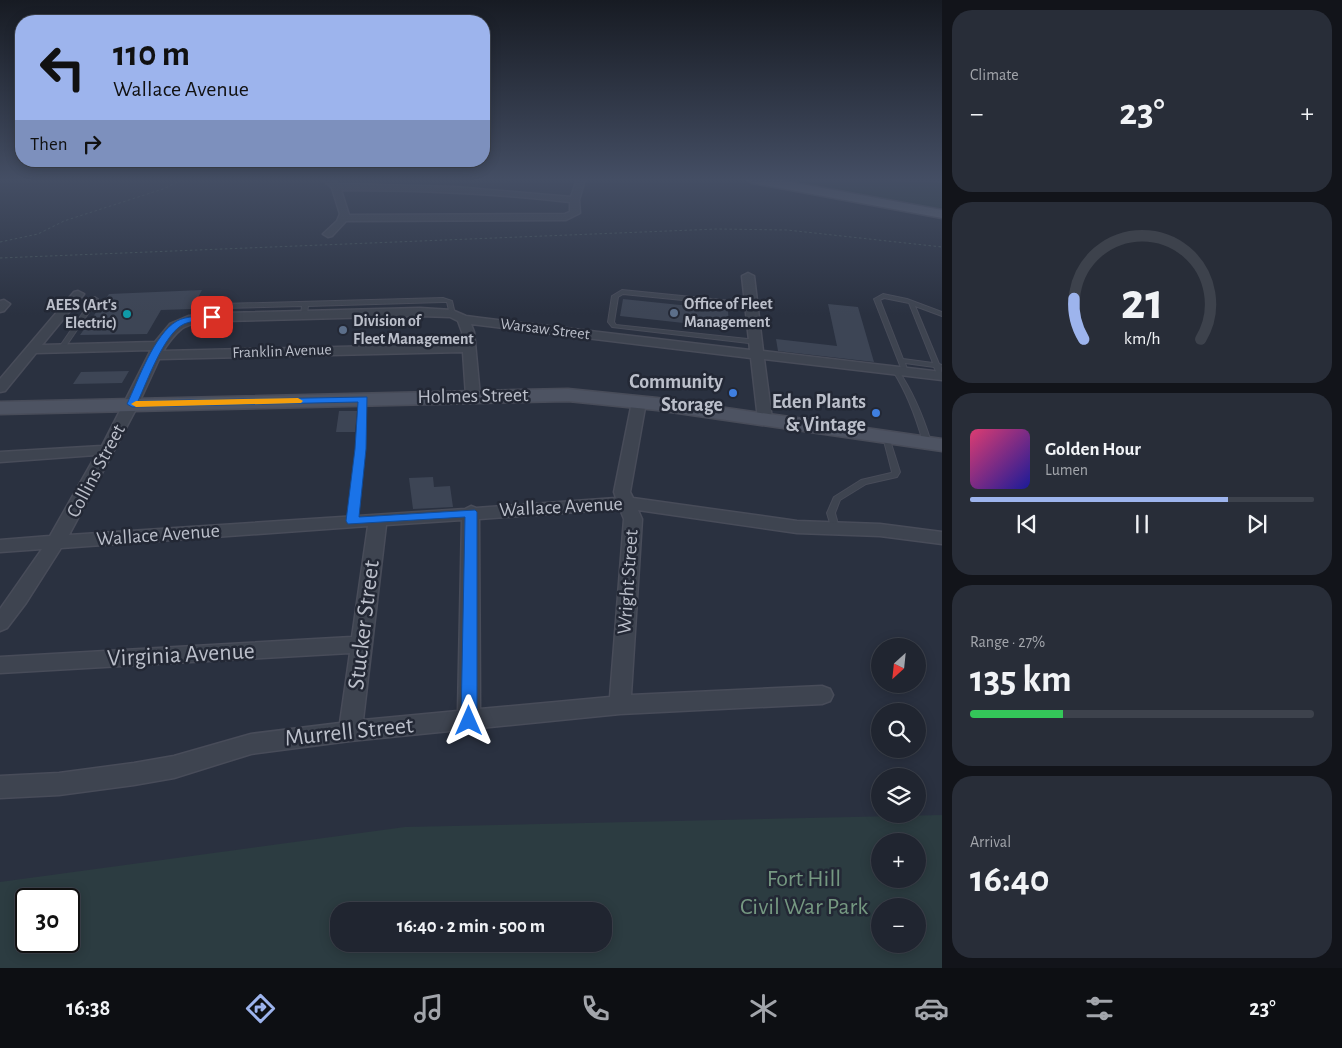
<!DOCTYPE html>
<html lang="en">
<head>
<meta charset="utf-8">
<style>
	:root { --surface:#202530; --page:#282d38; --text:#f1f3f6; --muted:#a2a5ab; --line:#3d424c; --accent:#9db4ed }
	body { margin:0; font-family:"Alegreya Sans",sans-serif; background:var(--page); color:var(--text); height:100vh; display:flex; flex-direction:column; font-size:19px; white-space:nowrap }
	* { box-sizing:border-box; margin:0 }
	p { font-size:16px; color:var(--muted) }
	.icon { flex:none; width:28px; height:28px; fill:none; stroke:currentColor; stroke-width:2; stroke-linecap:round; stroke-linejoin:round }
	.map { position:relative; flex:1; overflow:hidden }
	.details { display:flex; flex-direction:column; gap:10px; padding:10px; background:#12141a; width:400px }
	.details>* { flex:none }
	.guide { position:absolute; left:15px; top:15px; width:475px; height:152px; border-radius:20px; box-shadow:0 2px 12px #0003,0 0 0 1px var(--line); background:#9db4ed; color:#111; overflow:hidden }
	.needle { width:32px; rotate:207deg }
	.fabs { position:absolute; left:871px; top:638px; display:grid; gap:10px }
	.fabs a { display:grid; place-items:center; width:55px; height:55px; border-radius:50%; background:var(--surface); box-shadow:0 2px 12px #0003,0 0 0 1px var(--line); font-size:25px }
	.speed { position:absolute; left:15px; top:888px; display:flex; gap:10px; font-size:25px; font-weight:700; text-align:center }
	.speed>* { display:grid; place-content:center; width:65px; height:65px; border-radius:50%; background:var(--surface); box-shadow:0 2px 12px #0003,0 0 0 1px var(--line); line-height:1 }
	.speed .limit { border:2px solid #111; border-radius:8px; background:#fff; color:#111 }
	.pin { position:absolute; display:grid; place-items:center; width:42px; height:42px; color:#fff; margin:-21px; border-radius:10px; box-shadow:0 2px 8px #0006 }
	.me { position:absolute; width:55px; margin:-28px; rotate:0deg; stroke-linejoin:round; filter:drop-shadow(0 0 4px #0008) }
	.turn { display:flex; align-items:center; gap:18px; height:105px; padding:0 15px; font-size:22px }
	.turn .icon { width:65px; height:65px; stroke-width:2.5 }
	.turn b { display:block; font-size:35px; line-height:42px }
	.then { display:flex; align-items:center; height:48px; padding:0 15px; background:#0003; gap:10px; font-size:19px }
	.big { font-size:38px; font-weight:700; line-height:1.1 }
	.details .widget { flex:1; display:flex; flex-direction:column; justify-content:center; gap:8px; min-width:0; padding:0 18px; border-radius:20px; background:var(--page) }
	.details .dial { align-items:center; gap:0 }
	.dial svg { height:130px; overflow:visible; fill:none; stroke:var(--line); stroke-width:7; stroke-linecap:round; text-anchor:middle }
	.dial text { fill:var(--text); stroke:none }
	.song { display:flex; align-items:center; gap:15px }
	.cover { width:60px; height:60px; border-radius:8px; background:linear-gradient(135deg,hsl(340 70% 55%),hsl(240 70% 35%)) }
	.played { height:5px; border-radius:2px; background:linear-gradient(90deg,var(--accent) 75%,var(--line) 75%) }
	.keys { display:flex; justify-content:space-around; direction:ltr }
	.heat { display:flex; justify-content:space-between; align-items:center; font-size:28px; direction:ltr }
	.charge { height:8px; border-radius:4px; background:linear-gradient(90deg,#34c759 27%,var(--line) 0) }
	.trip { position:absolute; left:330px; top:902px; width:282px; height:50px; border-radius:20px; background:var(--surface); box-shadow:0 2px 12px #0003,0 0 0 1px var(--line); font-weight:700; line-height:50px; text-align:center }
	.menu { display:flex; height:80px; justify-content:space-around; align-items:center; background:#0d0f13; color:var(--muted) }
	.menu .icon { width:35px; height:35px }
	.menu .selected { color:var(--accent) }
	.menu b { font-size:22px; color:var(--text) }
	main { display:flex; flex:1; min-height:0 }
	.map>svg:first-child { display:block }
</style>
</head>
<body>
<main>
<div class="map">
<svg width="942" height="968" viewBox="0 0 942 968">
	<rect width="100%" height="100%" fill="#2a3140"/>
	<!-- green -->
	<path fill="#2c3c41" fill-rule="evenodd" d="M768 179H942V209Z
		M942 815V968H0V882L405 827ZM880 841H918V879H880ZM26 899H69V941H26ZM880 906H918V944H880ZM339 911H604V944H339Z"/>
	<!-- building -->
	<path fill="#3d4555" d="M202 290 192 309 161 310 147 334 80 335 109 294Z
		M623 299 728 310 729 328 620 316Z
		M828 304 858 307 874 362 778 351 776 339 837 346Z
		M129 371 122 383 73 384 81 372Z
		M339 411H357L355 432H336Z
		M433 477 434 487 450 486 453 507 413 509 409 478Z"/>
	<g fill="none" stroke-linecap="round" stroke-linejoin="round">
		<defs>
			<path id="service" d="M891 179 942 180V182L893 180Z
				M622 290 752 303 755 305 752 307 623 294 618 297 614 322 616 325 757 340 760 342 757 344 612 327 608 322 612 296Z
				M883 294 907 299 942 312V316L915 306 939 364 942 365V367L941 368 942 378 939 377 934 367 905 363 908 372 907 373H903L874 299ZM884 298 909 303 933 363 903 359 880 300Z
				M95 297 98 299 64 349 63 350H59L58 349 93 298Z
				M443 298 452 301 455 314 454 315H450L447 302H443L308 306 307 314 304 316 301 314 302 306 223 308 217 310 214 318 212 319 209 317 213 308 222 304Z
				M896 369 898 370C913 392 923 416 931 442L927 444 923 442C916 417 907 393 893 371Z
				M363 397 366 399 364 449 356 521 352 524 348 521 356 449 360 399Z
				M886 435 889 437 900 472 897 477 866 484 840 500 835 513 839 528 838 530H832L827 513 834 497 861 480 891 473 892 472 883 437Z"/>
			<path id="minor" d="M322 179H331L338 184 455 187 571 197 577 179H585L579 200 580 213 566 220 346 221 332 236 328 237 323 234 337 221 340 214 332 188ZM341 190C418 190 494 193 570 202V212L565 214 349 215Z
				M748 273 754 276 763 351 942 372V380L764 359 772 419 770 422H760L758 419 751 358 471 324 474 332 480 396 473 400 466 396 463 352 159 359 136 409 69 535 465 509 471 506 476 508 616 498 614 492 632 402 634 399H644L646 402 630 492 633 498 797 521 880 524 942 532V544L880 536 797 533 638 510 642 519 631 695 822 686 830 689 833 695 830 701 822 704 620 714 350 741 251 754 174 778 134 785 59 795 0 798V776L59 773 134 763 174 756 251 734 340 723 350 653 0 673V657L352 637 368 526 61 548 26 603 7 628 0 631V609L42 549 0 552V540L50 536 96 455 0 462V452L102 446 151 350 36 353 5 391 0 392V379L74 292 78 291 84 294 42 345 155 342 170 324 189 316 222 313 420 308 452 310 466 316 481 318 750 350 742 276ZM420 316 450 317 458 321 462 332 463 344 163 351C183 321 187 324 222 321ZM620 509 624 519 610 697 480 709 479 519ZM462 520 458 711 363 720 386 525Z
				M4 300 10 304 4 311 0 312V301Z"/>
			<path id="secondary" d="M568 389 657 398 942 439V451L657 410 568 401 0 414V402Z"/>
			<path id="primary" d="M745 179H774L942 210V218L752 183Z"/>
		</defs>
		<!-- service casing -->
		<use href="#service" stroke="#484c59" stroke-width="2"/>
		<!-- minor casing -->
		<use href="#minor" stroke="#484c59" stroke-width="3"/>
		<!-- secondary casing -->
		<use href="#secondary" stroke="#484c59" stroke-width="3"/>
		<!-- primary casing -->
		<use href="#primary" stroke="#484c59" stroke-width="3"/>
		<!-- path -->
		<path stroke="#455559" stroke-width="1" stroke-dasharray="2.5 2.5" stroke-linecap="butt" d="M0 242 38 234 64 221 163 189 184 179
			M0 258 717 229 787 230 942 247"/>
		<!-- service -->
		<use href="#service" fill="#3e4450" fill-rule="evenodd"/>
		<!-- minor -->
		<use href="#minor" fill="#3e4450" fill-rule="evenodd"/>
		<!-- secondary -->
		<use href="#secondary" fill="#4d5362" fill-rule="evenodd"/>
		<!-- primary -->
		<use href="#primary" fill="#5c6270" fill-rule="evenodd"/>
	</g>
	<!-- sky -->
	<linearGradient id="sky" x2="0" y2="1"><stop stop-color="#171b23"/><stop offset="0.57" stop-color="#444e64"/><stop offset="1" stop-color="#444e64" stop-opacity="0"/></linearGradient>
	<rect width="942" height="315" fill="url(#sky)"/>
	<!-- route -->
	<path fill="#1a73e8" stroke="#114b97" d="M212 315H215V319C205 321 193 320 184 324 164 333 147 382 138 401L367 397 366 449 359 517 475 510 477 512V721L474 725 469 727 464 725 461 721 465 517 348 524 346 521 355 449 358 402 132 407 127 404C138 381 154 334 177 321 186 316 202 316 212 315Z"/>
	<!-- slow -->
	<path fill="#f59e0b" d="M298 398 303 401 301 403 136 407 131 404 136 401Z"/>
	<!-- markers -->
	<g fill="#5c6f8a" stroke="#232835" stroke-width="2">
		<circle cx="674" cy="313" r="5"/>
		<circle cx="343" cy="330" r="5"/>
	</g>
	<circle fill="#0f9aa8" stroke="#232835" stroke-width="2" cx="127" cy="314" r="5"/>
	<g fill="#3f7fe0" stroke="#232835" stroke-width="2">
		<circle cx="733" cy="393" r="5"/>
		<circle cx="876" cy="413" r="5"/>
	</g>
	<g text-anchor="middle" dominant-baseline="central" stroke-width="5" stroke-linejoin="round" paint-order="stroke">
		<!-- far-poi labels -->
		<g font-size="16" font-weight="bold" fill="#bbbfca" stroke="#232835" text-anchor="start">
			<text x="684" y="304">Office of Fleet<tspan x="684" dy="18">Management</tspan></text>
			<text x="117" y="305" text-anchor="end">AEES (Art's<tspan x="117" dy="18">Electric)</tspan></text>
			<text x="353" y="321">Division of<tspan x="353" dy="18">Fleet Management</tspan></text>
		</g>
		<!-- far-street labels -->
		<g font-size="16" fill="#bbbfca" stroke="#232835">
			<text transform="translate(545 329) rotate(7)">Warsaw Street</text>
			<text transform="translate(282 351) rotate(-2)">Franklin Avenue</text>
		</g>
		<!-- poi labels -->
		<g font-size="20" font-weight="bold" fill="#bbbfca" stroke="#232835" text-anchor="end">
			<text x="723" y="382">Community<tspan x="723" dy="23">Storage</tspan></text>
			<text x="866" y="402">Eden Plants<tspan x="866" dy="23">&amp; Vintage</tspan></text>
		</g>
		<!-- street labels -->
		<g font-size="20" fill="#bbbfca" stroke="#232835">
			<text transform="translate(473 396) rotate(-1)">Holmes Street</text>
			<text transform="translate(96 471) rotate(-62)">Collins Street</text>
			<text transform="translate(561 507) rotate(-3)">Wallace Avenue</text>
			<text transform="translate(158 535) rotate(-4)">Wallace Avenue</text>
			<text transform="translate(628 582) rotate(-86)">Wright Street</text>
		</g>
		<!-- near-street labels -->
		<g font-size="24" fill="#bbbfca" stroke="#232835">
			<text transform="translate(364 625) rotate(-83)">Stucker Street</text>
			<text transform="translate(181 655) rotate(-3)">Virginia Avenue</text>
			<text transform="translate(349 732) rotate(-6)">Murrell Street</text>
		</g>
		<!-- near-park labels -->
		<g font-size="24" fill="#759881" stroke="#232835">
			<text x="804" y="879">Fort Hill<tspan x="804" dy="28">Civil War Park</tspan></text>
		</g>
	</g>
</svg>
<div class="fabs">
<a><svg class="needle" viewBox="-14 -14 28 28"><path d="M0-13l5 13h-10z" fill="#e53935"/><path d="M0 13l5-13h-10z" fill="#a2a5ab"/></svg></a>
<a><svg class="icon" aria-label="search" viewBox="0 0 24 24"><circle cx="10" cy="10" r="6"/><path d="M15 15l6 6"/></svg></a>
<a><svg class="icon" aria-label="layers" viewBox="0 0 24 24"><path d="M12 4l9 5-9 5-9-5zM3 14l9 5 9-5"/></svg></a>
<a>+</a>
<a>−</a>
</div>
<div class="speed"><div class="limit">30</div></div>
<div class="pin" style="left:212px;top:317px;background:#d93025"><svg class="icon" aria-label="arrive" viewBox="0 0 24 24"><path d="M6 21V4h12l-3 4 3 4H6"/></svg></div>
<svg class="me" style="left:469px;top:721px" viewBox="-20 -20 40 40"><path d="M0-17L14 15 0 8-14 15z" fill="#1a73e8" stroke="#fff" stroke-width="4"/></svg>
<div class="trip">16:40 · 2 min · 500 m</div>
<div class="guide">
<div class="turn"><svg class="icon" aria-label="left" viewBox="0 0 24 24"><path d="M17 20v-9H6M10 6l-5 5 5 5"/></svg><div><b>110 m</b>Wallace Avenue</div></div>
<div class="then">Then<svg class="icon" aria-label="right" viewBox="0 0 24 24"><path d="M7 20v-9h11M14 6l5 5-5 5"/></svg></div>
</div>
</div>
<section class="details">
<div class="widget"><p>Climate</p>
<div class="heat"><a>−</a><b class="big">23°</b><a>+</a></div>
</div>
<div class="widget dial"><svg viewBox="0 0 100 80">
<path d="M14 69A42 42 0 1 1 86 69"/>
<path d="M14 69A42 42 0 0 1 8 44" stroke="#9db4ed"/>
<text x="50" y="56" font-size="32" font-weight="700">21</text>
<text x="50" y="72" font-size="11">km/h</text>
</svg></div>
<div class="widget">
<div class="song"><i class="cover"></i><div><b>Golden Hour</b><p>Lumen</p></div></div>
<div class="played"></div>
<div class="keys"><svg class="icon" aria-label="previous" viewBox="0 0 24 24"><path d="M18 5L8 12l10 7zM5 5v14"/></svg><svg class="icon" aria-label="pause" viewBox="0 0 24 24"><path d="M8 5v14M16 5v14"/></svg><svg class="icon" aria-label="next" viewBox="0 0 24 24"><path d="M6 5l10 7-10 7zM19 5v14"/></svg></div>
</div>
<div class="widget"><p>Range · 27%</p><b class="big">135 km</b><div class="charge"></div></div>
<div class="widget"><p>Arrival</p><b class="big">16:40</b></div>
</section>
</main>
<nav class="menu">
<b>16:38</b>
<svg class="icon selected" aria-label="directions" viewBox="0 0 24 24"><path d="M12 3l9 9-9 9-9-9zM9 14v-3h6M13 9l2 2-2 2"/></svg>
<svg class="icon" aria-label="music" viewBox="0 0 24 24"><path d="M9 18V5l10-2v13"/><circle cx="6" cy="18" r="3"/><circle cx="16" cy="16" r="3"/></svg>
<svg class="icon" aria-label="phone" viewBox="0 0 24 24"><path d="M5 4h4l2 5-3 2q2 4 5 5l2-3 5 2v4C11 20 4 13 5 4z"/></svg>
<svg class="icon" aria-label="climate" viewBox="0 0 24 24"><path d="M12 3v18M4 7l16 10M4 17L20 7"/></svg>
<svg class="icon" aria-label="car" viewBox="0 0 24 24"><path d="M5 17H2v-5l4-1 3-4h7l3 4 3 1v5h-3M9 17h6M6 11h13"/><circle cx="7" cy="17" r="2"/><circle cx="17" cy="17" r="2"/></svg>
<svg class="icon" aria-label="filters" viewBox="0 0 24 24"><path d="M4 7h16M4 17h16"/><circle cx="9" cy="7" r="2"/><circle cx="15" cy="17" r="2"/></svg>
<b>23°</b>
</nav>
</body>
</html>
